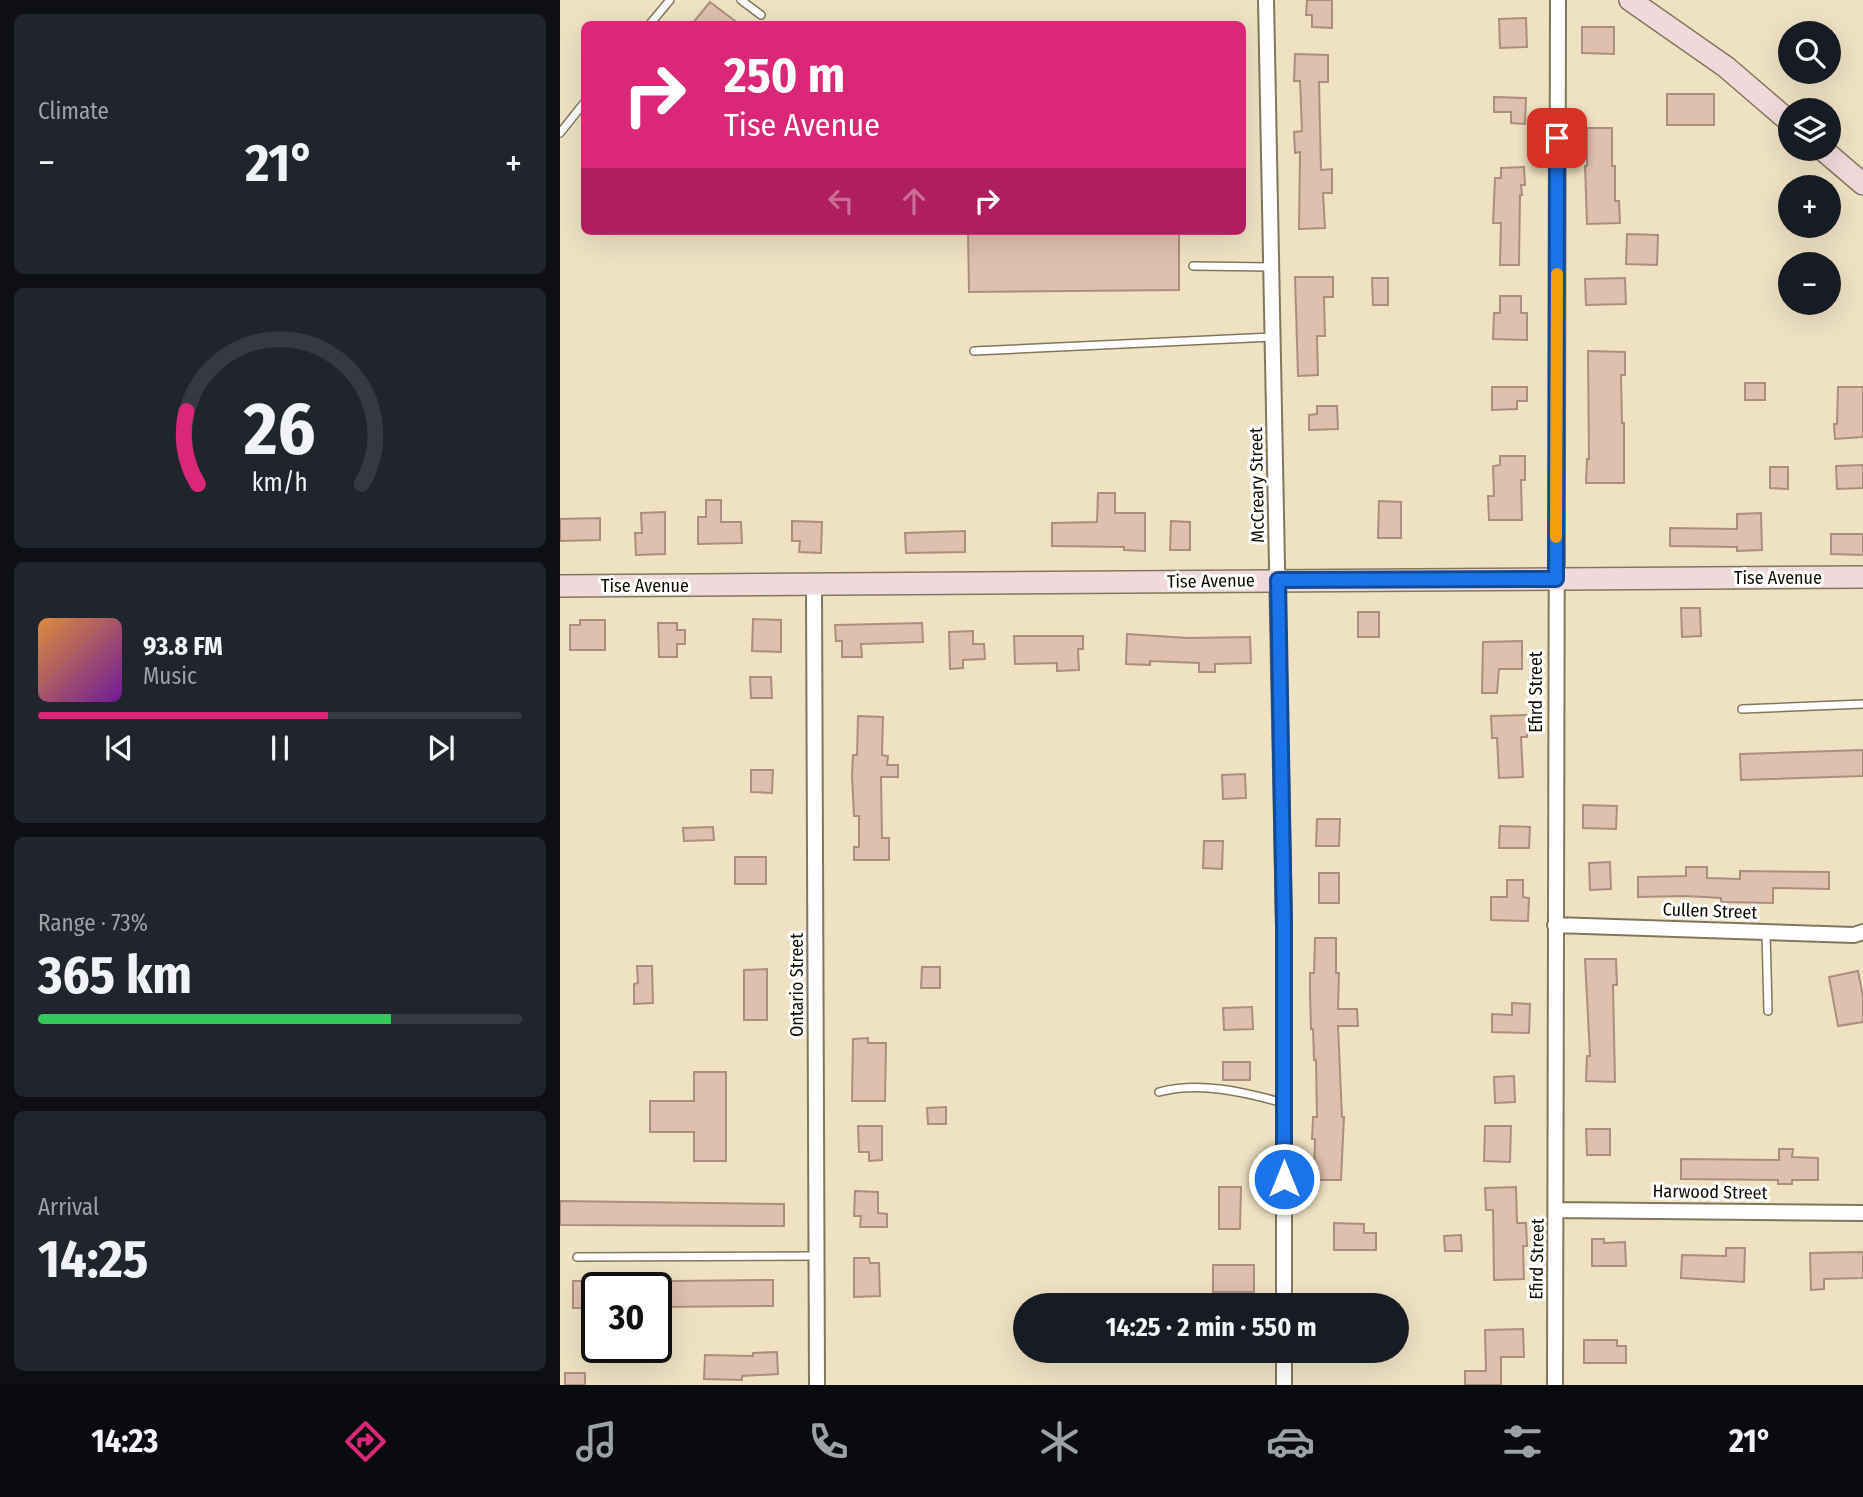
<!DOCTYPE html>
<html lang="en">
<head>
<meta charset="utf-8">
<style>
	:root { --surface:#171b24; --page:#20242c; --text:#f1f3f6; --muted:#9ea1a6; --line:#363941; --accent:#db2777 }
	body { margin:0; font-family:"Fira Sans Condensed",sans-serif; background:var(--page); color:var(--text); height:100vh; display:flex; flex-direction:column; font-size:26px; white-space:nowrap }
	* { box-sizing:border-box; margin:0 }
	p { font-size:23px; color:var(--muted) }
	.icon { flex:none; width:38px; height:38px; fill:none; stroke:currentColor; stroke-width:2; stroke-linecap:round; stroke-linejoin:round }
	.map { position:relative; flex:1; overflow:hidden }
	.panel { display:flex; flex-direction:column; gap:14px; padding:14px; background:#0d0f14; width:560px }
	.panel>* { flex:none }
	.hud { position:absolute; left:21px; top:21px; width:665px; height:214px; border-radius:10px; box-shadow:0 7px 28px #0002; background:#db2777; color:#fff; overflow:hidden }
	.tools { position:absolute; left:1218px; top:21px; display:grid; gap:14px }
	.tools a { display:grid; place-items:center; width:63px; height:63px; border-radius:50%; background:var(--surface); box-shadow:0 7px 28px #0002; font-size:35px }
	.speed { position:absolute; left:21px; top:1272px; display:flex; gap:14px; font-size:35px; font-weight:700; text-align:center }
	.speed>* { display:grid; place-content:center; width:91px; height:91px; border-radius:50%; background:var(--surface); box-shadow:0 7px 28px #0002; line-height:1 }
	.speed .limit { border:4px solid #111; border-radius:10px; background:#fff; color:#111 }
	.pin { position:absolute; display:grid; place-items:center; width:60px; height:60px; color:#fff; margin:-30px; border-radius:14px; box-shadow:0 4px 10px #0006 }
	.me { position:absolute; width:77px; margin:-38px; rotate:0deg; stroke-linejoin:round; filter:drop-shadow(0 0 5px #0008) }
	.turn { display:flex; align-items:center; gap:24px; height:147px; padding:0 28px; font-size:32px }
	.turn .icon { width:91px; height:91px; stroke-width:2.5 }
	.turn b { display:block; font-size:49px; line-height:60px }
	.lanes { display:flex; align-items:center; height:66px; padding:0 28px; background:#0003; justify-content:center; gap:35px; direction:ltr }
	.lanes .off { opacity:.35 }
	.big { font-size:52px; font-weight:700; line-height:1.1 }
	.panel .tile { flex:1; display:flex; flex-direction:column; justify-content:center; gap:10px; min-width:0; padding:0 24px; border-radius:10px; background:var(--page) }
	.panel .dial { align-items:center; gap:0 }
	.dial svg { height:182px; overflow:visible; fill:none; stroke:var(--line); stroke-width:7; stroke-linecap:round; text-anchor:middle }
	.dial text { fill:var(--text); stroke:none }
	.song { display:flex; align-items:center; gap:21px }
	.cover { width:84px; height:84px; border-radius:10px; background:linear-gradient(135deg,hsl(30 70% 55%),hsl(280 70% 35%)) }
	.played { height:7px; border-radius:4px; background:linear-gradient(90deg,var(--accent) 60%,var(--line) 60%) }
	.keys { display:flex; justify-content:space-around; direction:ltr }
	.heat { display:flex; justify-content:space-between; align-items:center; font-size:38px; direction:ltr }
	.charge { height:10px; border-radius:5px; background:linear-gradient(90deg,#34c759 73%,var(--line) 0) }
	.trip { position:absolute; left:453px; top:1293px; width:396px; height:70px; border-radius:35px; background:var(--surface); box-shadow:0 7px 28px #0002; font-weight:700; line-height:70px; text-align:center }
	.tab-bar { display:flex; height:112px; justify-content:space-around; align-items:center; background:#090b0e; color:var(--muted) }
	.tab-bar .icon { width:49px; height:49px }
	.tab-bar .active { color:var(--accent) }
	.tab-bar b { font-size:32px; color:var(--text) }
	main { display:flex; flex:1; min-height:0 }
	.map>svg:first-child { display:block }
</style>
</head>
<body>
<main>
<section class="panel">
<div class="tile"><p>Climate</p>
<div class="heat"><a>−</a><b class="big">21°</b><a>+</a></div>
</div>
<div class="tile dial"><svg viewBox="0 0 100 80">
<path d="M14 69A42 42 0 1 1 86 69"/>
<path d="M14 69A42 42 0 0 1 9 37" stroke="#db2777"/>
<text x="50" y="56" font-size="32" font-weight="700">26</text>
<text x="50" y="72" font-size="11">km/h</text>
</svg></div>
<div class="tile">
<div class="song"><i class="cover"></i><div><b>93.8 FM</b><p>Music</p></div></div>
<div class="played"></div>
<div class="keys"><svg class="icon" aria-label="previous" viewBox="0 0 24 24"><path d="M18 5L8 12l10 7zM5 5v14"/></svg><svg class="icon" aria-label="pause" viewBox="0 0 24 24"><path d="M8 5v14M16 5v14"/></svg><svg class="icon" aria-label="next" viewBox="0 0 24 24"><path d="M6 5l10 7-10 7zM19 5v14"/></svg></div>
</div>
<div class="tile"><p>Range · 73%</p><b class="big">365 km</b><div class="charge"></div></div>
<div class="tile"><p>Arrival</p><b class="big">14:25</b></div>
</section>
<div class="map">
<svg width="1303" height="1385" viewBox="0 0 1303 1385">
	<rect width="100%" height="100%" fill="#efe2c3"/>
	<!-- building -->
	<path fill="#dfbfae" stroke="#ac8e7e" stroke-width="2" d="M747 0H772V28L752 27V15H746Z
		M150 2 179 24H132Z
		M966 18 967 47 940 48 939 19Z
		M1022 27H1054V54L1022 53Z
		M735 54 768 55V82H759L761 170 772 169V193H763L765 228 739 229 740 152 735 153 734 132 742 131 740 81H734Z
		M1107 94H1154V125H1107Z
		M934 97 966 98 965 124 951 123V112H934Z
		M1027 128H1052V166H1055V201H1059L1060 223 1027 224 1025 166H1027Z
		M964 167 965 185H961L962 195H960L959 265H940L941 223H933L935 178H941V168Z
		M619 231V290L409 292 408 232Z
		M1067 234 1098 235 1097 265 1066 264Z
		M735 277H773V297H764L765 336H757L758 375 738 376Z
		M812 278H828V305H813Z
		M1065 278 1066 304 1026 305 1025 279Z
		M940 296H961V313H967V340L933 339 934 313H940Z
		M1028 351 1065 352V375H1061L1062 423H1064V483H1026L1027 459H1029Z
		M1185 383H1205V400H1185Z
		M932 387H967V401H957V409L932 410Z
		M1278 387H1303V437L1275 439 1274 424H1277Z
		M757 406H777L778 429 749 430V415L757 414Z
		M940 456H965V480H961L962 520H929L928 496H934L933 466 940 465Z
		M1303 465V488L1277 489 1276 466Z
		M1210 467H1228V489L1210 488Z
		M538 493H555V513H585V551L564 550V547L492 546V523L537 522Z
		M146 500H161V522H181L182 543 138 544V517H146Z
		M819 501 841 502V538H818Z
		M105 512V554L76 555 75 533H82L81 513Z
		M1201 513 1202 550 1177 551V547L1110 546V528L1177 529V514Z
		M40 518V540L0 541V519Z
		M232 521 262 522 261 553 239 552 240 541H232Z
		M611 521 630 522V550H610Z
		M405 531V552L346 553 345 533Z
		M1271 534H1303V555L1271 554Z
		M1121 608H1140L1141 636 1122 637Z
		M798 612H819V637H798Z
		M193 619 221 620V652L192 651Z
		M20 620H45V650H10V625H20Z
		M98 623H117V630H125V644H117V657H99Z
		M362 623 363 642 301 644 302 657H282V641H276L275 625Z
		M413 631V644H424L425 659 403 660V668L390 669 389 632Z
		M567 634 628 638 690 637 691 663 655 664V672H639V663L590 661V665L566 664Z
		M454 636H523V649H518L519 670 497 671V663L455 664Z
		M962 641V669H939L937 693H922L923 642Z
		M190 677H211L212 698H191Z
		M967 715V737H961L963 777 939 778 937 738H932L931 716Z
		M298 716 323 717 322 755 328 756 327 765H338V777H321L322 838H329V860H294V847H299V816H294L292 776 293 755H297Z
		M1303 750V776L1181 780 1180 754Z
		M191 770H213L212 793 191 792Z
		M685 774 686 798 663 799 662 775Z
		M1023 805 1057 806 1056 829 1023 828Z
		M757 819H780L779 846H756Z
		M940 826 970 827 969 848H939Z
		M153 827 154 840 124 841 123 828Z
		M644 841H663L662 869 643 868Z
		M175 857H206V884H175Z
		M1050 862 1051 889 1030 890 1029 863Z
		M1126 867H1147V878L1180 879V871L1269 872V889L1213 888V903L1161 902V898L1126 896 1078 897V877L1126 876Z
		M759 873H779V903H759Z
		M947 880H963V897L969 898 968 921 931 920V897H947Z
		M755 938H776V973H779L778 1009H797L798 1026H778L782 1117H784L781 1180H754L755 1139H752L753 1117H757L756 1060H754L753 1029H751L750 993V973H754Z
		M1025 959H1056L1057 985H1053L1055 1082 1026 1081 1027 1056H1030Z
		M77 966H92L93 1003 74 1004V984L78 983Z
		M362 967H380V988H361Z
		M207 969V1020H184V970Z
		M1298 971 1303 996V1022L1278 1026 1269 977Z
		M952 1003 970 1004 969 1033 932 1032V1014L952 1015Z
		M692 1007 693 1029 664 1030 663 1008Z
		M308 1038V1043H326L325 1101H292L293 1039Z
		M663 1062H690V1080H663Z
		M134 1072H166V1161H134V1132H90V1101H134Z
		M954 1076 955 1102 935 1103 934 1077Z
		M386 1107V1124H368L367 1108Z
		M298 1126H322V1160L309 1161V1152H299Z
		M925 1126H951L950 1162 924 1161Z
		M1026 1129H1050V1155H1027Z
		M1219 1149H1233L1232 1157 1258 1158V1180H1232V1184H1218V1180L1121 1179V1159L1219 1160Z
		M659 1187H681L680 1229H659Z
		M956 1187 957 1223H966L967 1246H963L964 1279 934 1280 933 1210H926L925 1188Z
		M295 1191 318 1192V1213L327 1214V1227H300L301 1216H294Z
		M0 1201 224 1204V1226L0 1225Z
		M774 1223 804 1224V1233H816V1250H774Z
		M901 1235 902 1251H885L884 1236Z
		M1032 1239H1044V1243L1065 1242 1066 1266H1032Z
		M1166 1248H1185L1184 1282 1121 1278 1122 1255 1166 1256Z
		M1303 1252V1278L1264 1279V1289L1251 1290 1250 1253Z
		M294 1258H309L310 1263H319L320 1296 294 1297Z
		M653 1265H694V1292H653Z
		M111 1279V1281L213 1280V1306L96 1307V1280Z
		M13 1281H37V1308H13Z
		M963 1329 964 1357H941V1385H905V1371H926L925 1330Z
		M1024 1340H1057V1346H1066V1363H1024Z
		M217 1352 218 1374 182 1376V1380L144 1379 145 1355 193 1356V1353Z
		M5 1373H25V1385H5Z"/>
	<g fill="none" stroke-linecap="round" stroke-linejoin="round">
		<defs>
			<path id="lane" d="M181 0 201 15
				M90 24 110 0
				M0 133 24 103
				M633 266 711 267
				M414 351 712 337
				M1182 709 1303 704
				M1206 932 1208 1011
				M599 1092C639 1081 684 1092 724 1103
				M17 1257 257 1256"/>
			<path id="street" d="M706 0 724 926V1306
				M254 585 257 1385
				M995 925 1294 935 1303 932
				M997 1210 1303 1213
				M724 1351V1385
				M995 1385 998 0"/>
			<path id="secondary" d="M1070 0 1166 67 1230 122
				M1262 149 1303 184
				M0 586 1303 577"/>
		</defs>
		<!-- lane casing -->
		<use href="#lane" stroke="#83775b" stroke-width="10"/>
		<!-- street casing -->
		<use href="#street" stroke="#83775b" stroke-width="18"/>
		<!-- secondary casing -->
		<use href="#secondary" stroke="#83775b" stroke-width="24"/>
		<!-- lane -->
		<use href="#lane" stroke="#fff" stroke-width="7"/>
		<!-- street -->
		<use href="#street" stroke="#fff" stroke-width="14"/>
		<!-- secondary -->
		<use href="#secondary" stroke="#efdadb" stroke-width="21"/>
	</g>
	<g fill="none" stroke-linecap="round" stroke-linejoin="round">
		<defs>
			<path id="route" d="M724 1179V926L718 580 996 579 997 138"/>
		</defs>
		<!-- route casing -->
		<use href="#route" stroke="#114b97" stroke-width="18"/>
		<!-- route -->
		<use href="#route" stroke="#1a73e8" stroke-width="12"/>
		<!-- slow -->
		<path stroke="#f59e0b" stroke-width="12" d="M996 537 997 274"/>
	</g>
	<g text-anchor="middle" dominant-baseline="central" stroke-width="6" stroke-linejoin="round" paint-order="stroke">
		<!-- street labels -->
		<g font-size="18" fill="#110c03" stroke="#fff">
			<text transform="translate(697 485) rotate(-91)">McCreary Street</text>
			<text x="1218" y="578">Tise Avenue</text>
			<text transform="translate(651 581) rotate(-1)">Tise Avenue</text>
			<text x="85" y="586">Tise Avenue</text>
			<text transform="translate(976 692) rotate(-90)">Efird Street</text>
			<text transform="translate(1150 911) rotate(2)">Cullen Street</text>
			<text transform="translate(237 985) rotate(-90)">Ontario Street</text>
			<text transform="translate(1150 1192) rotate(1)">Harwood Street</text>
			<text transform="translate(977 1259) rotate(-89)">Efird Street</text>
		</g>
	</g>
</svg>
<div class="tools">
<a><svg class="icon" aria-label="search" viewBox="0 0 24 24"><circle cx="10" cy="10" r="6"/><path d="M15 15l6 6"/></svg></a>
<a><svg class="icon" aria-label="layers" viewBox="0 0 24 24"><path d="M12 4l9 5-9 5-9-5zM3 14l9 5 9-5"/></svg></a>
<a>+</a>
<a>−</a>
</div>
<div class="speed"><div class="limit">30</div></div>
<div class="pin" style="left:997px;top:138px;background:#d93025"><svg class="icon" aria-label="arrive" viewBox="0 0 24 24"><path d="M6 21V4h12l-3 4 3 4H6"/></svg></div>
<svg class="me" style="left:724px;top:1179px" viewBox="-20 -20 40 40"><circle r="17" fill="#1a73e8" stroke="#fff" stroke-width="3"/><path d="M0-11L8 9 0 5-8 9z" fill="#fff"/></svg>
<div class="trip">14:25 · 2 min · 550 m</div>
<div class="hud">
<div class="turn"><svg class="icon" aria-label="right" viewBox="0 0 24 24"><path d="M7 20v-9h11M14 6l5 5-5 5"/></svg><div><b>250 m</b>Tise Avenue</div></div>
<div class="lanes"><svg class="icon off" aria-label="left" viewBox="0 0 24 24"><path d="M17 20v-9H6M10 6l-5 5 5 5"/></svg><svg class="icon off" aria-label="ahead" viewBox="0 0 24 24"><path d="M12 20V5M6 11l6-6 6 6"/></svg><svg class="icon" aria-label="right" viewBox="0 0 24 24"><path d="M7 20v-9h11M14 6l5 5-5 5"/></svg></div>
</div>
</div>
</main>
<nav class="tab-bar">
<b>14:23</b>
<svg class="icon active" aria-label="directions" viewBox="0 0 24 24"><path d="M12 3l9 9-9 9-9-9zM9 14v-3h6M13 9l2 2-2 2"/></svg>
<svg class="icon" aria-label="music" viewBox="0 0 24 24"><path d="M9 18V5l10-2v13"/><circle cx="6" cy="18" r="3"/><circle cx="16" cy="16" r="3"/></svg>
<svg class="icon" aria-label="phone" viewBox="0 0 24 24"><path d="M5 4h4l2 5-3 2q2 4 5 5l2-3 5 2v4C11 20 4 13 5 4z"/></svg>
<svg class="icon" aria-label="climate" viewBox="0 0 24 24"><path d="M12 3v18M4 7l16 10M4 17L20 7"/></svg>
<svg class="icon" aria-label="car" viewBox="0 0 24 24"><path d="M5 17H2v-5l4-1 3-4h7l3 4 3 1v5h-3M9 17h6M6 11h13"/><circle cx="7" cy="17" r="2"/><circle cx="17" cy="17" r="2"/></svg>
<svg class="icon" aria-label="filters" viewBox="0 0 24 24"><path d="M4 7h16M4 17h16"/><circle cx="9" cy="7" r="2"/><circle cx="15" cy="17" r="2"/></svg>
<b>21°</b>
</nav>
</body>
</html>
